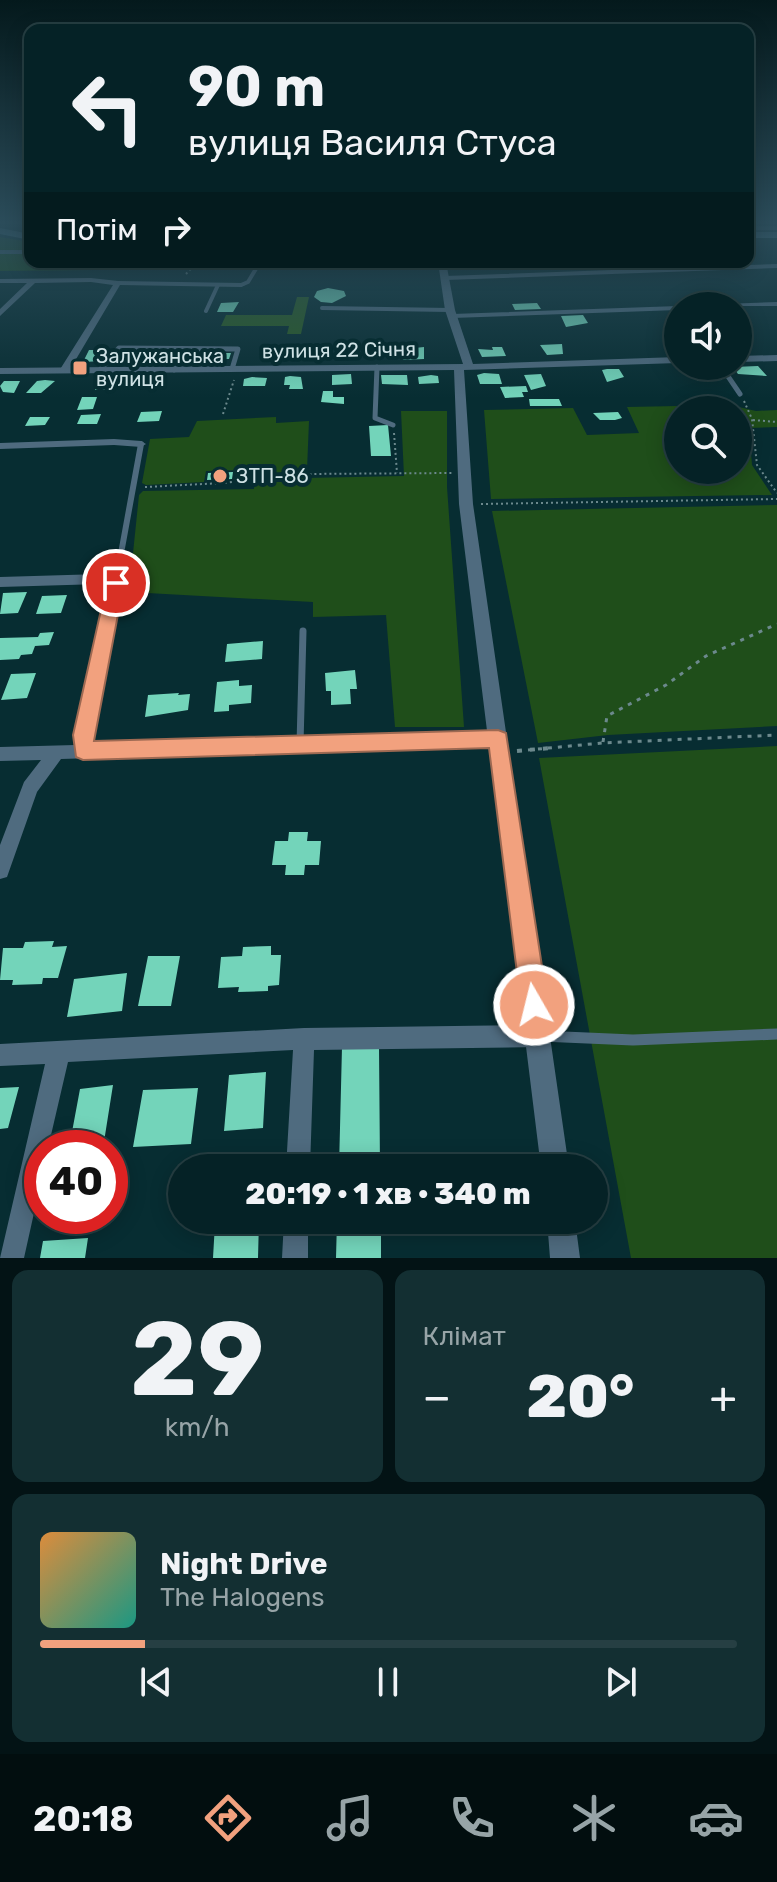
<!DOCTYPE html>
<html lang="uk">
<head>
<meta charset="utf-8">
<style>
	:root { --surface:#052226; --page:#132f32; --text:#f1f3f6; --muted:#97a4a7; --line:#263f43; --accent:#f2a17e }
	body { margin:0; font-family:Rubik,sans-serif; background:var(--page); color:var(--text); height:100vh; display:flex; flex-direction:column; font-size:30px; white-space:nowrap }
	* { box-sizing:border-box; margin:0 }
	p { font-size:26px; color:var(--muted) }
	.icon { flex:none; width:44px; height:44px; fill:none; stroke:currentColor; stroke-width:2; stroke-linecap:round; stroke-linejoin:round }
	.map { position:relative; height:1258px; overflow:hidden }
	.side { display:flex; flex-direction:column; gap:12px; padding:12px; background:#031315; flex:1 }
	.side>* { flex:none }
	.top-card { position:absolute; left:24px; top:24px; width:730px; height:244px; border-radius:16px; box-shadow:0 4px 20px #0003,0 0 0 2px var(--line); background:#052226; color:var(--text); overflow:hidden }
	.tools { position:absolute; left:664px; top:292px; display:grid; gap:16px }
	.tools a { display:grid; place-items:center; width:88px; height:88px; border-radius:50%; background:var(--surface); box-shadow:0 4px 20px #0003,0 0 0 2px var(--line); font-size:40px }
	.speed { position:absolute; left:24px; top:1130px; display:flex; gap:16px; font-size:40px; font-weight:700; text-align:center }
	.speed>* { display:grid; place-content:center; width:104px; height:104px; border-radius:50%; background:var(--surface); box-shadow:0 4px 20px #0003,0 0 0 2px var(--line); line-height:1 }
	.speed .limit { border:12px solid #d22; background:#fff; color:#111 }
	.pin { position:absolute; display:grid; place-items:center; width:68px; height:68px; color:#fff; margin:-34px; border:4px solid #fff; border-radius:50%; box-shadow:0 2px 8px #0007 }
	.me { position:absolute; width:88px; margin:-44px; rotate:352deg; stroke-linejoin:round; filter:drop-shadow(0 0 6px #0008) }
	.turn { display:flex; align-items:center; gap:28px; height:168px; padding:0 32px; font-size:36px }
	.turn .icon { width:104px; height:104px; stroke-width:2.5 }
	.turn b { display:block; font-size:56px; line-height:68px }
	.then { display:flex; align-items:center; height:76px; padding:0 32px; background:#0003; gap:16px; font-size:30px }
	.big { font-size:60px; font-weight:800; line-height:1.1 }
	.side .widget { flex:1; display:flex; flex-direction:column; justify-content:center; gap:12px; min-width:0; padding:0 28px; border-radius:16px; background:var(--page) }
	.side .dial { align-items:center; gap:0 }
	.dial b { font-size:104px; line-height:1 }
	.song { display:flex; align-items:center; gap:24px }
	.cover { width:96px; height:96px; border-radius:12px; background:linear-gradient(135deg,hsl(30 70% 55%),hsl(170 70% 35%)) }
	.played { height:8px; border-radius:4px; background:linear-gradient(90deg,var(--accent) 15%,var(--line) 15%) }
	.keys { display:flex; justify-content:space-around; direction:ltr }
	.heat { display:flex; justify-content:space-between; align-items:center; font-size:44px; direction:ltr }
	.side .tiles { flex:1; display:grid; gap:12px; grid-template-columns:1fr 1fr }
	.widget:last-child { grid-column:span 2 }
	.trip { position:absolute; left:168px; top:1154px; width:440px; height:80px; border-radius:40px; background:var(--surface); box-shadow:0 4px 20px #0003,0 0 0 2px var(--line); font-weight:800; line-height:80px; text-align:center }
	.menu { display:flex; height:128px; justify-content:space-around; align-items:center; background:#020e0f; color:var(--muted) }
	.menu .icon { width:56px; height:56px }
	.menu .current { color:var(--accent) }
	.menu b { font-size:36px; color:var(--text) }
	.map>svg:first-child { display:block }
</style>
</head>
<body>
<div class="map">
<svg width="777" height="1258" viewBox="0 0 777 1258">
	<rect width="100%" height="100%" fill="#072d32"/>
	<!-- green -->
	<path fill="#1f4e1a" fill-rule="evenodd" d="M0 237 30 242V262H194L190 269 0 271Z
		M730 405 756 411 777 410V427L749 428 752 465 772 495 491 499 484 410 573 408 587 435 639 433 627 407ZM678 410H738V470H678Z
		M401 411H447V487L464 727H395L386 615 313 617V602L129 592 139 495 143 491 254 489 255 479 404 476Z
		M276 417V423L309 421 307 470 238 477 239 470 206 471 204 482 146 485 142 483 150 439 189 437 197 421Z
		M777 505V726L608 735 538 743 492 511Z
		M777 746V1258H631L539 758Z"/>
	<!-- forest -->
	<path fill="#2b5c26" d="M297 297H309L301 334H287L289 326H221L226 315H292Z"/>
	<!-- building -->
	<path fill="#73d4ba" d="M328 288 344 291 346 296 332 303 321 302 314 297 317 291Z
		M239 302 233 312H217L221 303Z
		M537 303 541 309 515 310 512 304Z
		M583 315 588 323 566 327 561 316Z
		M562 344 563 354 547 355 540 345Z
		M424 347V359L403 360 401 351 415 355 414 348Z
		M492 347H502L506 356 482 357 478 349 493 350Z
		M89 350H108L103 361 83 362Z
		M188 353H231L229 359 186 360Z
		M163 354 161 361H116L119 355Z
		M694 366 712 367 722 380 698 381 688 367Z
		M758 366 767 376 738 374 733 367Z
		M607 369H619L624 377 607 382 602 370Z
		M484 373 499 374 502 384H480L477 375Z
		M351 374 352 384 332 385V375Z
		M541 374 546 386 531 390 524 375Z
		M381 375H407L408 385 382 384Z
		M431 375 438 376 439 383 419 384 418 377Z
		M290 376 301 377 303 389H289L290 385H284L285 377Z
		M252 377 267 378 265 386H243L244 379Z
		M142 379 149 378 163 379 159 389 139 387Z
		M99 380H117L112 390H95Z
		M4 381H20L14 393 3 392 0 386Z
		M37 381 45 380 55 381 41 393H26Z
		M526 386 528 392H522L524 397 505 398 500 387Z
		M323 391H333V397H344V404L321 402Z
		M82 397H97L93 409 77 410Z
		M529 399H559L562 406H530Z
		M162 411 159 421 137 422 141 412Z
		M618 412 622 418 615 420H600L593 413Z
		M101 414 97 424H77L81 415Z
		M30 417H50L45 425 25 426Z
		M388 425 391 456H371L369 426Z
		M233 472 232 479 207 480 208 473Z
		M27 592 18 613 0 614 3 593Z
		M67 595 61 613 36 614 42 596Z
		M54 632 49 645 35 646 32 654 21 655 19 659 0 660V638L38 637 40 633Z
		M263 641 262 659 225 662 227 644Z
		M355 670 357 689H350L351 704 331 705V691H326L325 673Z
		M36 673 27 698 1 700 11 674Z
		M239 680V686L252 685 251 703 229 705V711L214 712 217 682Z
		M179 693 178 695 190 694 188 710 145 717 148 695Z
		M289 832H308L307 841H321L319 865H305L304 875H285L286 865H272L275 841H288Z
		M54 941 52 947 67 946 58 978H43L42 984 12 985 13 980H0L3 948H23L25 942Z
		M271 946V955H281L279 985 268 986V991L238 992 239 987 218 988 221 957 242 956 243 947Z
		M148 956H180L171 1006H138Z
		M127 973 122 1011 67 1017 74 979Z
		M342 1047H379L380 1168H339Z
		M266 1072 263 1128 224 1131 229 1075Z
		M113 1085 103 1148H69L80 1089Z
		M19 1087 8 1128 0 1129V1088Z
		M198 1088 191 1144 133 1147 143 1090Z
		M243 1220H259L258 1258H213L215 1223Z
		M337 1220H381V1258H336Z
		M88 1238 85 1258H40L43 1241Z"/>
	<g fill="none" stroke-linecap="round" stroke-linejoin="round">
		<!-- path-far2 -->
		<path stroke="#6c898d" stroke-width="2" stroke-dasharray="2 3" stroke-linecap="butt" d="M186 274 197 262
			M744 401 752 419 757 465 777 493
			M223 414 234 380
			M753 420 777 422
			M394 433 397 473
			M145 487 223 483 303 474 452 473
			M481 504 777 499"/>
		<!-- path-far1 -->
		<path stroke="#6c898d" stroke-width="3" stroke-dasharray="4 6" stroke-linecap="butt" d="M603 742 607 716 666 685 706 656 777 624
			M528 750 602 743 777 735"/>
		<!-- path -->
		<path stroke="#6c898d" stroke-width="4" stroke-dasharray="5 8" stroke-linecap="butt" d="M517 751 550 748"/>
		<!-- service-far4 -->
		<path stroke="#4f6b7f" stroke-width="4" d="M748 228H777
			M0 252H30
			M546 262 548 266
			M241 285 248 282 260 262
			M322 308 450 310
			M206 311 218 285"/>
		<!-- service-far3 -->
		<path stroke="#4f6b7f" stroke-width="5" d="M721 366 740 394
			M377 367 375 418 393 425
			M100 370 119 348 238 349 232 369
			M174 370 181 349"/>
		<!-- service-far2 -->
		<path stroke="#4f6b7f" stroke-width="6" d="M118 570 141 444"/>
		<!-- service-far1 -->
		<path stroke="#4f6b7f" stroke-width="7" d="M116 583 119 568
			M300 744 303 631"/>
		<!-- service -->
		<path stroke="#4f6b7f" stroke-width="11" d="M541 1036 633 1040 777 1034"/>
		<!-- minor -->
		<path fill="#4f6b7f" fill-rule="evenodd" d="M777 264V268L445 280 441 278 445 276Z
			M91 278 118 281 241 283 245 285 241 287 120 285 69 371 61 373 59 371 113 285 91 282 35 283 0 316V309L27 283H0V279Z
			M777 302V306H719L723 304Z
			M678 306V310L452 318 448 316 452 314Z
			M114 439 141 441 146 444 141 447 114 445 0 449V443Z
			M101 574 121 580 123 583 91 735V744L498 732 504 734 506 739 504 744 498 746 61 759 37 792 7 877 0 879V845L24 782 41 760 0 761V747L75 745V735L109 586 101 584 0 587V577Z
			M539 1025 547 1028 550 1036 547 1044 539 1047 314 1050 310 1168H286L293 1050 68 1062 48 1148H42V1177L24 1258H0L45 1064 0 1066V1044L304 1028Z
			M284 1220H308V1258H282Z"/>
		<!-- tertiary -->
		<path fill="#4f6b7f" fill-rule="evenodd" d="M438 262H446L455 310 473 364 678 357V363L464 370 473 504 569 1168H541L459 504 454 370 0 374V368L463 364 445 310Z
			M777 355V361L738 362V356Z
			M547 1220H575L580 1258H550Z"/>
		<!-- secondary -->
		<path fill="#6491b0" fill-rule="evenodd" d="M0 228 30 234V240L0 234Z
			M748 232H777V238H748Z"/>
	</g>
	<!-- sky -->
	<linearGradient id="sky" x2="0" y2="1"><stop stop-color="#04191c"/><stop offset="0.56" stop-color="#2b4c5a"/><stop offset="1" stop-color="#2b4c5a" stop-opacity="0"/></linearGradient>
	<rect width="777" height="398" fill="url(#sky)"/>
	<!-- route -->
	<path fill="#f2a17e" stroke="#9d6952" stroke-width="2" d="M116 576 124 583 94 741 498 730 506 733 548 1005 544 1014 534 1018 525 1014 521 1005 489 748 83 760 76 757 73 735 107 583Z"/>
	<!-- markers -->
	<g fill="#f2a17e" stroke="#072d32" stroke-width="3">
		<rect x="72" y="360" width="16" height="16" rx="4"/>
		<circle cx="220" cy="476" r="8"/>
	</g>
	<g text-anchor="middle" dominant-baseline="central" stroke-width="8" stroke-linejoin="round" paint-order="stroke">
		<!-- far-street labels -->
		<g font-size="20" fill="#cfe2e5" stroke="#072d32">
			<text transform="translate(339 350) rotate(-1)">вулиця 22 Січня</text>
		</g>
		<!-- far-poi labels -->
		<g font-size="20" fill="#cfe2e5" stroke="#072d32" text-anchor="start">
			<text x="96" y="356">Залужанська<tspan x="96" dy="23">вулиця</tspan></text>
			<text x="236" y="476">ЗТП-86</text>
		</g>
	</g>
</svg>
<div class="tools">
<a><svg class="icon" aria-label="sound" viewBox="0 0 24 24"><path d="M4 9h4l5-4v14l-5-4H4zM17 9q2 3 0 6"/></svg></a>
<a><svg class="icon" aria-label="search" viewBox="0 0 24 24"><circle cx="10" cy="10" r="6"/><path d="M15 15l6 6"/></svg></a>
</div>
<div class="speed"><div class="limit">40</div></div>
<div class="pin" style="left:116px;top:583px;background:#d93025"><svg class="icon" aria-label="arrive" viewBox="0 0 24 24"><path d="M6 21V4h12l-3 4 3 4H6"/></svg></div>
<svg class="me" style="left:534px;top:1005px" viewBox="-20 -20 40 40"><circle r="17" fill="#f2a17e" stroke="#fff" stroke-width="3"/><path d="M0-11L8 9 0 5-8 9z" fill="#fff"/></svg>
<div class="trip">20:19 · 1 хв · 340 m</div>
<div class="top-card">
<div class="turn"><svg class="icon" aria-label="left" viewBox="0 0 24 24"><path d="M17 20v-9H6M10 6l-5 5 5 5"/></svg><div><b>90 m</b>вулиця Василя Стуса</div></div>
<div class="then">Потім<svg class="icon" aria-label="right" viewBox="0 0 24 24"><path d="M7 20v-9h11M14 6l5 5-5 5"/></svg></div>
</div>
</div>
<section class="side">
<div class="tiles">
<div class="widget dial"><b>29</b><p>km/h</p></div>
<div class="widget"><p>Клімат</p>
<div class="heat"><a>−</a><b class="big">20°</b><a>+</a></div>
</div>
<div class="widget">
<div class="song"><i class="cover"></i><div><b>Night Drive</b><p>The Halogens</p></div></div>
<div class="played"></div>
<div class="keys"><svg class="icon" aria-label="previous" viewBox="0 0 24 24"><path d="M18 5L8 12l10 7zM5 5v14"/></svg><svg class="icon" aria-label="pause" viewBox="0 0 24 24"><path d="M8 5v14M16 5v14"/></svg><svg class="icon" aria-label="next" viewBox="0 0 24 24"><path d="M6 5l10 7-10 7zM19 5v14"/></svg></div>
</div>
</div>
</section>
<nav class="menu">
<b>20:18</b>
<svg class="icon current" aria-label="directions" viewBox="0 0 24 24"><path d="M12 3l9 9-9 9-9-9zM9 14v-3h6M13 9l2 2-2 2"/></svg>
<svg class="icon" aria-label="music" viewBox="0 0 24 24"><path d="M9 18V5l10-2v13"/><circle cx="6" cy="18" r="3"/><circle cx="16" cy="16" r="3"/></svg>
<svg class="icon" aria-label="phone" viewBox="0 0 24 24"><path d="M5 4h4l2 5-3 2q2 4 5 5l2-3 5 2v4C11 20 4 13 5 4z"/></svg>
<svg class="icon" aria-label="climate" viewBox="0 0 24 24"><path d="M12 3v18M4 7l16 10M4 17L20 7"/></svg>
<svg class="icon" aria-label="car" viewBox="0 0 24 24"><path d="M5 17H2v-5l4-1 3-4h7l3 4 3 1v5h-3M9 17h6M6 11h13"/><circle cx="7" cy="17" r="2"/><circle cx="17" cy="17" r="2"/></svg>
</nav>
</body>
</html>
